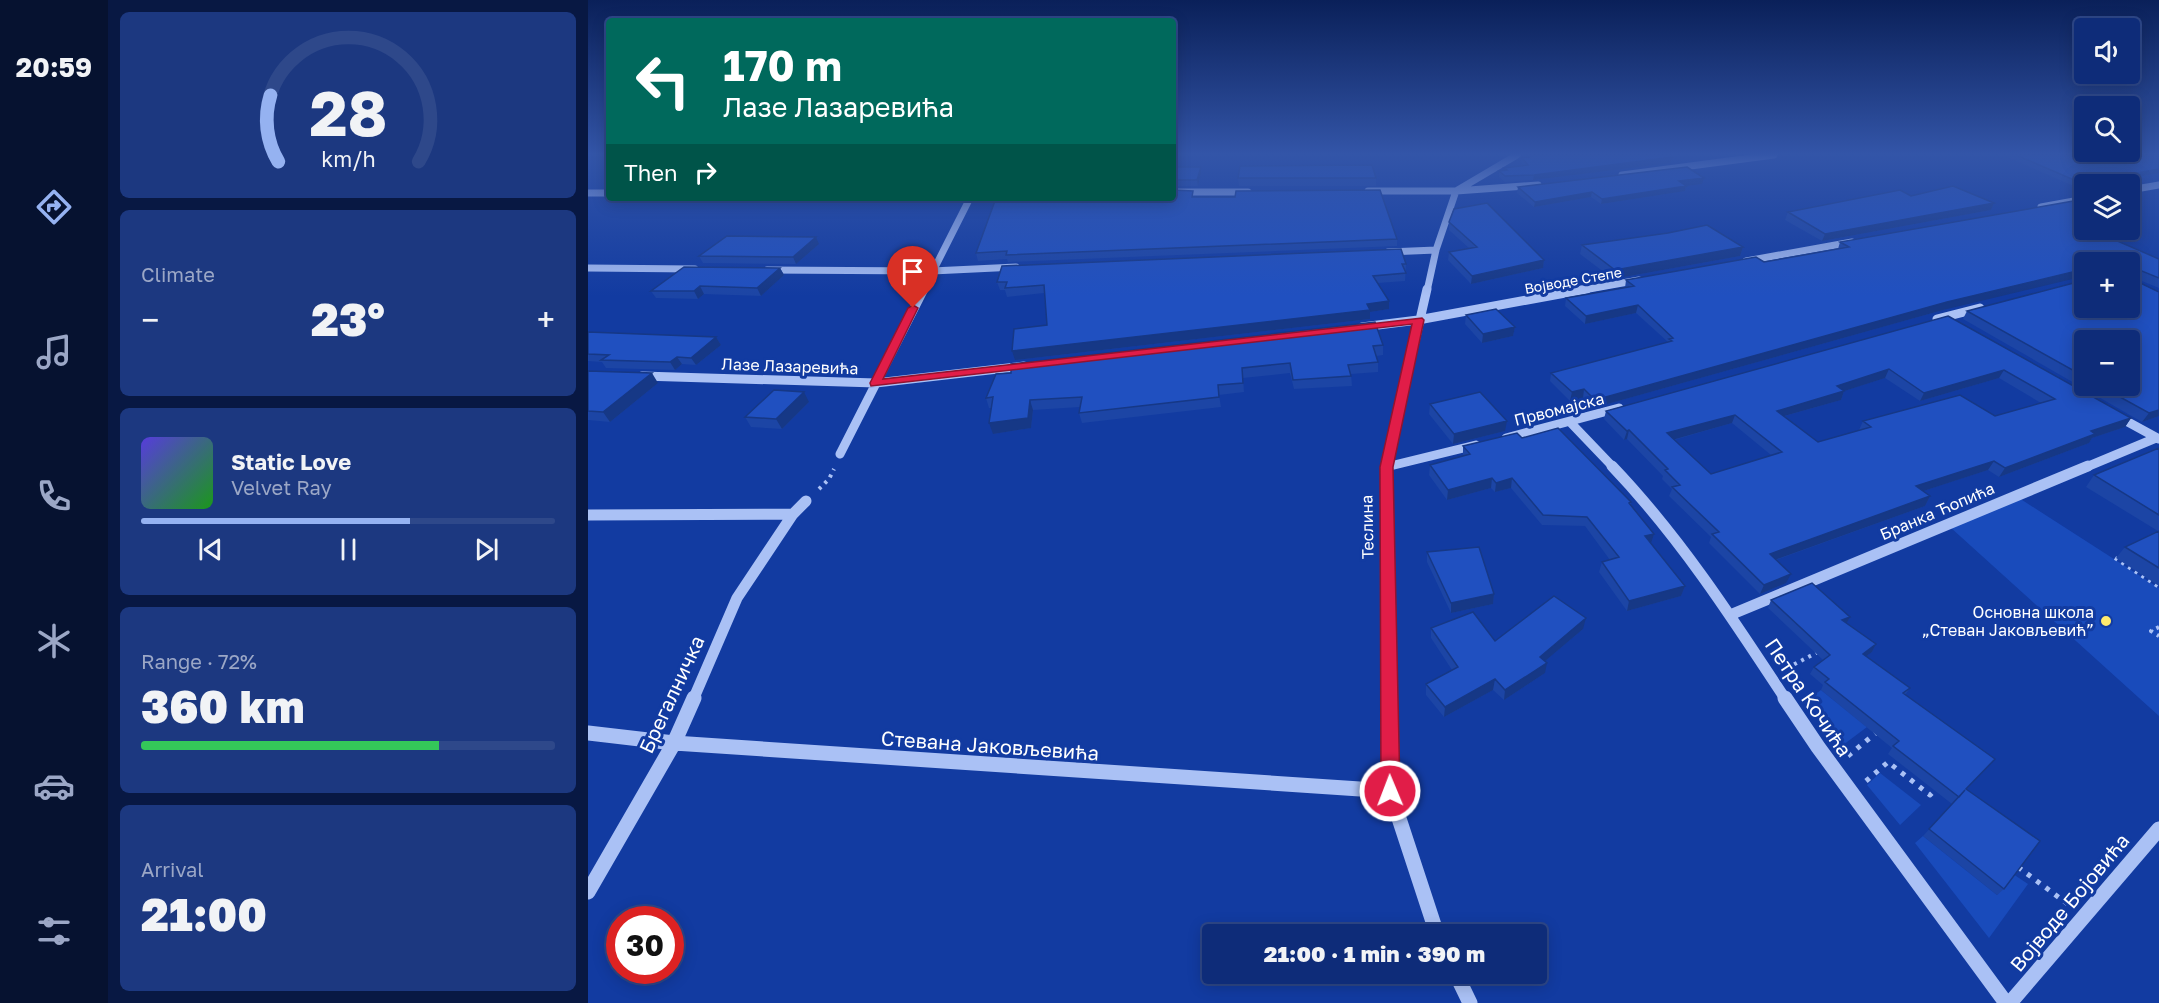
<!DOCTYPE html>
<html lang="en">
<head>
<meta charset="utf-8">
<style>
	:root { --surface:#0e2c79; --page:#1c3880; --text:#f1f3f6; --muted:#9ba7c6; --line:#2e488a; --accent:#95b2f1 }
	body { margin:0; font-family:"Golos Text",sans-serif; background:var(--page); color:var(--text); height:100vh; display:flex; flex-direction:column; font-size:22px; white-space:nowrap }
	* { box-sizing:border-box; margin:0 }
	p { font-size:20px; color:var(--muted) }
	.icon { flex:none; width:33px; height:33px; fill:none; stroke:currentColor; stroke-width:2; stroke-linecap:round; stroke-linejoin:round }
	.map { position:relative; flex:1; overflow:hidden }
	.drawer { display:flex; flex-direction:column; gap:12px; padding:12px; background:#081843; width:480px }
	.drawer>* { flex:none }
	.hud { position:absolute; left:18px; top:18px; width:570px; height:183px; border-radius:6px; box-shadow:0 3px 15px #0003,0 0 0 2px var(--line); background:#00695c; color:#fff; overflow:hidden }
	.tools { position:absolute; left:1486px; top:18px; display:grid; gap:12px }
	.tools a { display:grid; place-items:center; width:66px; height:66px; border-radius:6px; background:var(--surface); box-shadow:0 3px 15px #0003,0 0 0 2px var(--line); font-size:30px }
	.speed { position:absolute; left:18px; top:906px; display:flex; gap:12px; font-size:30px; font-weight:700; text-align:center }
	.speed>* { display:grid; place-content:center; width:78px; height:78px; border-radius:50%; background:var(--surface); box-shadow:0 3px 15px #0003,0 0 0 2px var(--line); line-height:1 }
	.speed .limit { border:9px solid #d22; background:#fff; color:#111 }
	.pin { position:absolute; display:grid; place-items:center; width:51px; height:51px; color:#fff; margin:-62px -26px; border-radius:50% 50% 50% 0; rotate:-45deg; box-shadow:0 0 6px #0007 }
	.pin .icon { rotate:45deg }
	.me { position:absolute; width:66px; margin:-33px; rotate:359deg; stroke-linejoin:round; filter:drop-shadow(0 0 4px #0008) }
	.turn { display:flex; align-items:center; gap:21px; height:126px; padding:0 18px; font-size:27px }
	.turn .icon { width:78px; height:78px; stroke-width:2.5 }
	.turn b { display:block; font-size:42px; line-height:51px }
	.then { display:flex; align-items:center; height:57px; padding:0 18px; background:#0003; gap:12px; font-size:22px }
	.big { font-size:45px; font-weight:800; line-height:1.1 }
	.drawer .tile { flex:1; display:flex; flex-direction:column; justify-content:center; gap:9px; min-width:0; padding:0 21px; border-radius:9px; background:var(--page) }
	.drawer .dial { align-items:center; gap:0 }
	.dial svg { height:156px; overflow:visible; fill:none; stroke:var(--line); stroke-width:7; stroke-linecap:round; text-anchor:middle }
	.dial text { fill:var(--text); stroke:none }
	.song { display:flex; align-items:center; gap:18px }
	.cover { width:72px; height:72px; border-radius:9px; background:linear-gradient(135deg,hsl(250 70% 55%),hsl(120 70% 35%)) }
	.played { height:6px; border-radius:3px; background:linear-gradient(90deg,var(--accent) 65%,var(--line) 65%) }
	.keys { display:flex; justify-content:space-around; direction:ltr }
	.heat { display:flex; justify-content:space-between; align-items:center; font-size:33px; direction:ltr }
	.charge { height:9px; border-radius:4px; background:linear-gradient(90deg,#34c759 72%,var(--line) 0) }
	.trip { position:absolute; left:614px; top:924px; width:345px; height:60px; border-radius:6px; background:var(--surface); box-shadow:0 3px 15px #0003,0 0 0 2px var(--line); font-weight:800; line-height:60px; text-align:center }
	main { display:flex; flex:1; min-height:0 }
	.tabs { display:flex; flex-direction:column; width:108px; justify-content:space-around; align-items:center; background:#061230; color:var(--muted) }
	.tabs .icon { width:42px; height:42px }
	.tabs .selected { color:var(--accent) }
	.tabs b { font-size:27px; color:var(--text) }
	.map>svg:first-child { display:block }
</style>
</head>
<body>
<main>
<nav class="tabs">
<b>20:59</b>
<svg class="icon selected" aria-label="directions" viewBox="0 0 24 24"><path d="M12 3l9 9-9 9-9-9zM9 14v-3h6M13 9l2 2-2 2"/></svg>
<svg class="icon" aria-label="music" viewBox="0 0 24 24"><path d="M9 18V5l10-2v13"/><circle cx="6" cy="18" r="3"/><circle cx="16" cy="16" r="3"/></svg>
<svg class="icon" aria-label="phone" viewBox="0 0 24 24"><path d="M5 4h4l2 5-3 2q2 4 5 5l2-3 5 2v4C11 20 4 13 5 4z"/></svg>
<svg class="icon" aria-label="climate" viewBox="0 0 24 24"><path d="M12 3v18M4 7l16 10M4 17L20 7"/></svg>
<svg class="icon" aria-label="car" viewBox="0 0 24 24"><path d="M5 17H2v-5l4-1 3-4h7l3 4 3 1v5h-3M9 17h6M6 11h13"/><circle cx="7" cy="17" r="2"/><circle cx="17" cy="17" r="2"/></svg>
<svg class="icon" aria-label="filters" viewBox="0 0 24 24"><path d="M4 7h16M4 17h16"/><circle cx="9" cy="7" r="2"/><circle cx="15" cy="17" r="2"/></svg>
</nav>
<section class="drawer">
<div class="tile dial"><svg viewBox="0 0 100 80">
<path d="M14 69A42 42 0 1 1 86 69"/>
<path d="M14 69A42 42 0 0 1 10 35" stroke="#95b2f1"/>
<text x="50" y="56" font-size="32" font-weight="700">28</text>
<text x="50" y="72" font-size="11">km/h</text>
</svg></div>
<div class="tile"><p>Climate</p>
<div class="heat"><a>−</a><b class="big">23°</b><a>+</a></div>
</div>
<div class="tile">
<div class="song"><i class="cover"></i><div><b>Static Love</b><p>Velvet Ray</p></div></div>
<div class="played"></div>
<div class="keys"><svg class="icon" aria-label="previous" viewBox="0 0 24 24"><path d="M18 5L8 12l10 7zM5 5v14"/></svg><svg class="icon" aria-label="pause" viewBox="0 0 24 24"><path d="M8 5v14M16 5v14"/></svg><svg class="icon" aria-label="next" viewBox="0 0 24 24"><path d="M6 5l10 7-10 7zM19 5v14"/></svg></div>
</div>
<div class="tile"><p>Range · 72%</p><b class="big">360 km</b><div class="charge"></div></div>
<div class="tile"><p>Arrival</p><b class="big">21:00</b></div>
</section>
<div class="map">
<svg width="1571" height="1003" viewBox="0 0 1571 1003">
	<rect width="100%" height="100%" fill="#123ba1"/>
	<!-- green -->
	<path fill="#194bbb" d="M1431 498 1571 588V716L1362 527Z
		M1233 690 1279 727 1255 745 1219 700Z
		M1292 773 1333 805 1312 825 1279 785Z
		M1335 836 1409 895 1425 874 1440 884 1401 938 1327 843Z"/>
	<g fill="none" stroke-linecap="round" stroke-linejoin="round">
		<!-- path-far1 -->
		<path stroke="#aac1f5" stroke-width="4" stroke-dasharray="3 5" stroke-linecap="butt" d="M231 489 241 479 246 469
			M1527 558 1571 587
			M1571 627 1563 631 1571 636
			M1199 668 1230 652"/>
		<!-- path -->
		<path stroke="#aac1f5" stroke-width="5" stroke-dasharray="4.5 7" stroke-linecap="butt" d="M1260 756 1289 732
			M1278 781 1300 762 1342 795 1347 790
			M1430 867 1481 905"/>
		<!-- minor-far3 -->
		<path stroke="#aac1f5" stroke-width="7" d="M1034 175 1186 155
			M1542 190 1571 185
			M780 191H868L950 185
			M585 192H660
			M0 193H21
			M1453 207 1497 199
			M800 252 848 250
			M1158 261 1264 242
			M0 268 107 269
			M179 270 344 271 428 267
			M335 291 382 198
			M839 291 848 250 868 191 929 155
			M990 291 1051 280"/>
		<!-- minor-far2 -->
		<path stroke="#aac1f5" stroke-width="9" d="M1349 319 1392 308
			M774 327 830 320 999 289
			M54 376 288 383 436 366
			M1529 416 1571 439
			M982 422 1026 468
			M918 438 1031 408
			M252 454 336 289
			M798 467 888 445
			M798 468 839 289
			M1496 468 1568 438"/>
		<!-- minor-far1 -->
		<path stroke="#aac1f5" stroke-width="11" d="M798 466 801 700
			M1024 466C1091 536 1145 619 1198 700
			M798 467 801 466
			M0 515 205 514
			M1142 615 1500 466
			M105 700 149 598 205 514 218 501"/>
		<!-- minor -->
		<path stroke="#aac1f5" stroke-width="15" d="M801 698 802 791 849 934
			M1197 698 1230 747 1418 1003
			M0 733 86 743 802 791
			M0 892 86 743 106 698
			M868 974 882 1003
			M1422 1003 1571 829"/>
	</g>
	<!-- wall -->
	<path fill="#1c45a5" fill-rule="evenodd" d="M940 155 1084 157 1083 163 945 180 917 182 911 177V171H916V168L935 165 934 164V158H940Z
		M1415 155H1571L1490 188Z
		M585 164H587V167H613V173L610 186H585Z
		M650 178H788V186H651Z
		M1114 184 1098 186 1097 191 1013 204 1003 197 946 207 929 193 930 187Z
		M1323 196 1406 203 1403 210 1234 241 1197 220 1200 212Z
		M606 197 809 239V246L420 262 419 259 390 261 388 253Z
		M861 222 956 260 955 268 883 284 860 260 861 252 881 248 861 230Z
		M1495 226 1571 259V288L1544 277 1571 416 1554 422 1375 319 1379 311 1542 308 1497 262 1355 310 1005 408 995 398 982 401 962 381 963 373 1080 342 1048 313 997 324 977 306 978 298 1037 288 1038 280 1176 262 1250 249 1252 242ZM1497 340 1542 386H1497Z
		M231 244 208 264 115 263 111 256Z
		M994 245 1155 247 1152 256 1025 279 992 254Z
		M818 264 817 281 790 283 801 301V309L782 312V319L427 360 459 325 456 293 419 297 417 290H412L409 282Z
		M192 268 196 275 173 296 116 294 110 299 68 298 63 291Z
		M878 315 927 327 925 336 894 343 877 324Z
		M1360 316 1543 418 1537 427 1504 438 1501 443 1411 477 1400 470 1335 491 1342 496 1337 506 1188 560 1198 583 1172 594 1121 543 1123 537 1081 496 1084 489 1074 479 1075 476 1039 439 1036 440 1016 419 1018 411ZM1297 378 1332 401 1411 378 1453 403 1407 416 1275 421 1271 430 1230 442 1197 416 1253 400 1256 391ZM1144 423 1183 455 1123 474 1086 440Z
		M0 332 128 337 133 345 108 365 94 364 87 370 18 368 14 362 0 361Z
		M795 345V355L788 356 790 362V372L763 374 764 386 706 389 702 373 655 378 656 392 631 395 633 407 494 423 491 413 492 407 445 410 443 428 405 434 404 408H401L398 398Z
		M0 371 70 383 22 422 0 420Z
		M221 402 194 429 163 427 157 417Z
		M842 404 917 431 865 444 841 414Z
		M934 438 1043 502V505L1063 543 1097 586 1093 596 1039 611 1011 572 1014 562 1022 560 997 526 954 525 923 488 907 492 903 488 859 500 841 475 842 465 875 456V446Z
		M1571 448V586L1528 558 1537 547 1570 531 1498 487 1506 475Z
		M839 552 906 594 905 604 863 613 839 562Z
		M1183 600 1262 617 1258 623 1288 644 1284 652 1278 656 1322 688 1317 695 1407 759 1379 789 1416 889 1409 895 1335 836 1364 804 1300 754 1304 748 1233 690 1235 685 1222 674 1226 667 1235 660 1180 608Z
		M843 628 907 641 995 629 957 661V673L916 700 905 690 856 717 838 695V684L864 670 843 638Z"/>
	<!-- shaded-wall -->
	<path fill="#163886" d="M1084 157 1083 163 945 180 946 175Z
		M613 167V173L610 186 609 180Z
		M1571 169V173L1509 184H1497V187L1490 188 1493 183Z
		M1116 178 1114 184 1090 187 1091 181Z
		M1098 186 1097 191 1013 204 1014 199Z
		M1004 192 1003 197 946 207 947 202Z
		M1406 203 1403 210 1234 241 1237 234Z
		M1497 219V225L1483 229 1487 222Z
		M228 237 231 244 208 264 205 257Z
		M1155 247 1152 256 1025 279 1027 270Z
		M956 260 955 268 883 284 884 276Z
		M192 268 196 275 173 296 169 288Z
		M1497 269V276L1355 310 1005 408 1007 400 1359 302Z
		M1549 269 1544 277 1542 278V272Z
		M112 286 116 294 110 299 106 291Z
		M801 301V309L782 312V319L427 360 424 351Z
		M1050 305 1048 313 997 324 998 316Z
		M927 327 925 336 894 343 895 334Z
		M128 337 133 345 108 365 103 358Z
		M89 357 94 364 87 370 82 362Z
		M1301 369 1297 378 1247 394 1256 391 1253 400 1186 419 1189 411 1249 386Z
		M1416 370 1411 378 1332 401 1336 393Z
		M64 373 70 383 22 422 15 412Z
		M996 389 995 398 982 401 984 392Z
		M216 392 221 402 194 429 188 419Z
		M442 400 445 410 443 428 405 434 401 423Z
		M1571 410V416L1554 422 1561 413Z
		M1147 415 1144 423 1077 442 1079 433Z
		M1543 418 1537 427 1504 438 1501 443 1411 477 1417 468 1503 431Z
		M919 421 917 431 865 444 866 434Z
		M1041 430 1039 439 1036 440 1039 431Z
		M1406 461 1400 470 1323 495 1328 486Z
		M904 478 903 488 859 500 860 490Z
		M924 478 923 488 907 492 908 483Z
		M1342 496 1337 506 1178 563 1182 554Z
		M1066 534 1063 543 1057 536Z
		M1203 574 1198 583 1172 594 1176 585Z
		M1097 586 1093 596 1039 611 1041 601Z
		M906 594 905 604 863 613V603Z
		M1262 617 1258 624 1254 620Z
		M998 618 995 629 950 667 952 657Z
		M1288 644 1284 652 1270 662 1275 654Z
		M959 663 957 673 916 700 917 690Z
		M907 679 905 690 856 717 857 707Z"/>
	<!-- building -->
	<path fill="#2050c0" stroke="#163886" stroke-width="1.5" fill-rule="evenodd" d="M940 155H1082L1084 157 946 175 917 176 911 171 919 170 916 168 940 165 934 158 942 157Z
		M1428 155H1571V169L1493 183Z
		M585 164H587L585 167H613L609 180H585Z
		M784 165 788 178H650L652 166Z
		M1099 167 1116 178 1091 181 1098 186 1014 199 1004 192 947 202 930 187Z
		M1365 186 1406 203 1237 234 1200 212 1312 190 1323 196Z
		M585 190 605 191 604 197H647L648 191 792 190 809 239 418 255 419 251 388 253 408 198H585Z
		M1497 199V219L1487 222 1497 226V230H1504L1571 259V278L1549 269 1542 271 1544 279 1571 292V410L1561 413 1512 386H1542V340H1497V377L1379 311 1497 280V308H1542V262H1497V269L1359 302 1007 400 996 389 984 392 963 373 1084 341 1081 339 1085 338 1050 305 998 316 978 298 1046 286 1038 280 1168 257 1176 262 1261 247 1252 242Z
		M899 203 956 260 884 276 861 252 889 247 861 222 866 209Z
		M1119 225 1155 247 1027 270 994 245 1080 233Z
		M139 236 228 237 205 257 111 256Z
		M813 249 818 264H814L818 273 785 276 801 301 779 304 782 310 424 351 426 329 459 325 456 285 417 288 419 282H409L414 266Z
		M96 267 192 268 169 288 112 286 106 291H63Z
		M908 309 927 327 895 334 878 315Z
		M1360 316 1543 418 1503 431 1507 434 1417 468 1406 461 1328 486 1342 496 1182 554 1203 574 1176 585 1124 534 1131 532 1084 487 1092 485 1077 470 1080 469 1041 430 1039 431 1018 411ZM1301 369 1336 393 1416 370 1467 399 1407 416 1372 395 1275 421 1283 427 1230 442 1189 411 1256 391 1249 386ZM1147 415 1194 452 1123 474 1079 433Z
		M787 322 795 345 785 346 790 362 760 365 763 376 705 380 702 363 654 368 655 383 630 385 631 397 491 413 494 397 442 400 440 418 401 423 405 397 398 398 408 374 423 373V364Z
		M0 332 128 337 103 358 89 357 82 362 13 360 21 355 0 354Z
		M0 371 64 373 15 412 0 411Z
		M186 390 216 392 188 419 157 417Z
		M892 392 919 421 866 434 842 404Z
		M970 428 1043 502 1041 503 1066 534 1057 536 1097 586 1041 601 1014 562 1031 557 999 517 955 515 924 478 908 483 904 478 860 490 842 465 882 454 875 446 929 433 934 438Z
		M1571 448V515L1506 475Z
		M1571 531V568L1537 547Z
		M891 547 906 594 863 603 839 552Z
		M1224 583 1262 617 1254 620 1288 644 1275 654 1322 688 1315 693 1407 759 1378 789 1452 841 1416 889 1341 829 1377 790 1371 797 1305 746 1311 741 1237 682 1241 679 1226 667 1242 655 1183 600Z
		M966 596 998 618 952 657 959 663 917 690 907 679 857 707 838 684 870 667 843 628 885 612 907 641Z"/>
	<!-- sky -->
	<linearGradient id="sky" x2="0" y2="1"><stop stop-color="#0a2059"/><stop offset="0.52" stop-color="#3355a8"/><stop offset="1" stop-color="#3355a8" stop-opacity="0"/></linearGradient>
	<rect width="1571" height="296" fill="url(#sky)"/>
	<!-- route -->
	<path fill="#e11d48" stroke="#92132f" stroke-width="1.5" d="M325 305 330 308 295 379 834 318 836 320 805 467 812 791 809 797 802 800 796 797 793 791 792 467 824 324 283 386 282 383 320 308Z"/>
	<!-- markers -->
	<circle fill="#ffea6e" stroke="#123ba1" stroke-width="2" cx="1518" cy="621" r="6"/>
	<g text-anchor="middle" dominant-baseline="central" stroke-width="6" stroke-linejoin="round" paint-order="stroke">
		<!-- far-street labels -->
		<g font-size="14" fill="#fff" stroke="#123ba1">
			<text transform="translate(985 280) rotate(-10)">Војводе Степе</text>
		</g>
		<!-- street labels -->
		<g font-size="16" fill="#fff" stroke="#123ba1">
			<text transform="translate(202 366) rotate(2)">Лазе Лазаревића</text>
			<text transform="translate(971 409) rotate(-14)">Првомајска</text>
			<text transform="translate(1349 511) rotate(-23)">Бранка Ћопића</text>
			<text transform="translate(779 527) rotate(-91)">Теслина</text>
		</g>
		<!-- poi labels -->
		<g font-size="16" fill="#fff" stroke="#123ba1" text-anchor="end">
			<text x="1506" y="612">Основна школа<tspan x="1506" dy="18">„Стеван Јаковљевић”</tspan></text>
		</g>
		<!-- near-street labels -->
		<g font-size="20" fill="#fff" stroke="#123ba1">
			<text transform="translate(83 694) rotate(-65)">Брегалничка</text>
			<text transform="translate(1221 697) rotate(56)">Петра Кочића</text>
			<text transform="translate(402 745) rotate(4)">Стевана Јаковљевића</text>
			<text transform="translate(1481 902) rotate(-50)">Војводе Бојовића</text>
		</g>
	</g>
</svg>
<div class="tools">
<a><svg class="icon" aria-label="sound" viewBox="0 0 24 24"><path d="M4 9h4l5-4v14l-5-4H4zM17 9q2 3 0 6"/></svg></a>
<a><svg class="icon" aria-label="search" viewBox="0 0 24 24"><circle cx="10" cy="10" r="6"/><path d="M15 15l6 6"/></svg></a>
<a><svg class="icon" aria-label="layers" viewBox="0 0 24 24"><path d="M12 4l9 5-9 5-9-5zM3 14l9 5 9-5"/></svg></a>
<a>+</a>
<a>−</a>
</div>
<div class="speed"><div class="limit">30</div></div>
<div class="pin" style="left:325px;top:308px;background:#d93025"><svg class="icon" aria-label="arrive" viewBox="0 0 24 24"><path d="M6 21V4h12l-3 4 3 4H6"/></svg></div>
<svg class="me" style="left:802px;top:791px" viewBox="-20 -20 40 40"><circle r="17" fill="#e11d48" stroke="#fff" stroke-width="3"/><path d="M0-11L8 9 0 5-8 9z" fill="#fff"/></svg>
<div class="trip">21:00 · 1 min · 390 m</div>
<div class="hud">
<div class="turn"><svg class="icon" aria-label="left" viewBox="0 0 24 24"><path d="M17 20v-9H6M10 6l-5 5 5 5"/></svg><div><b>170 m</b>Лазе Лазаревића</div></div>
<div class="then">Then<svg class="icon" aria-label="right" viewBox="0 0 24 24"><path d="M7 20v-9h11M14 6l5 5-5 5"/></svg></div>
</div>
</div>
</main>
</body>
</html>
